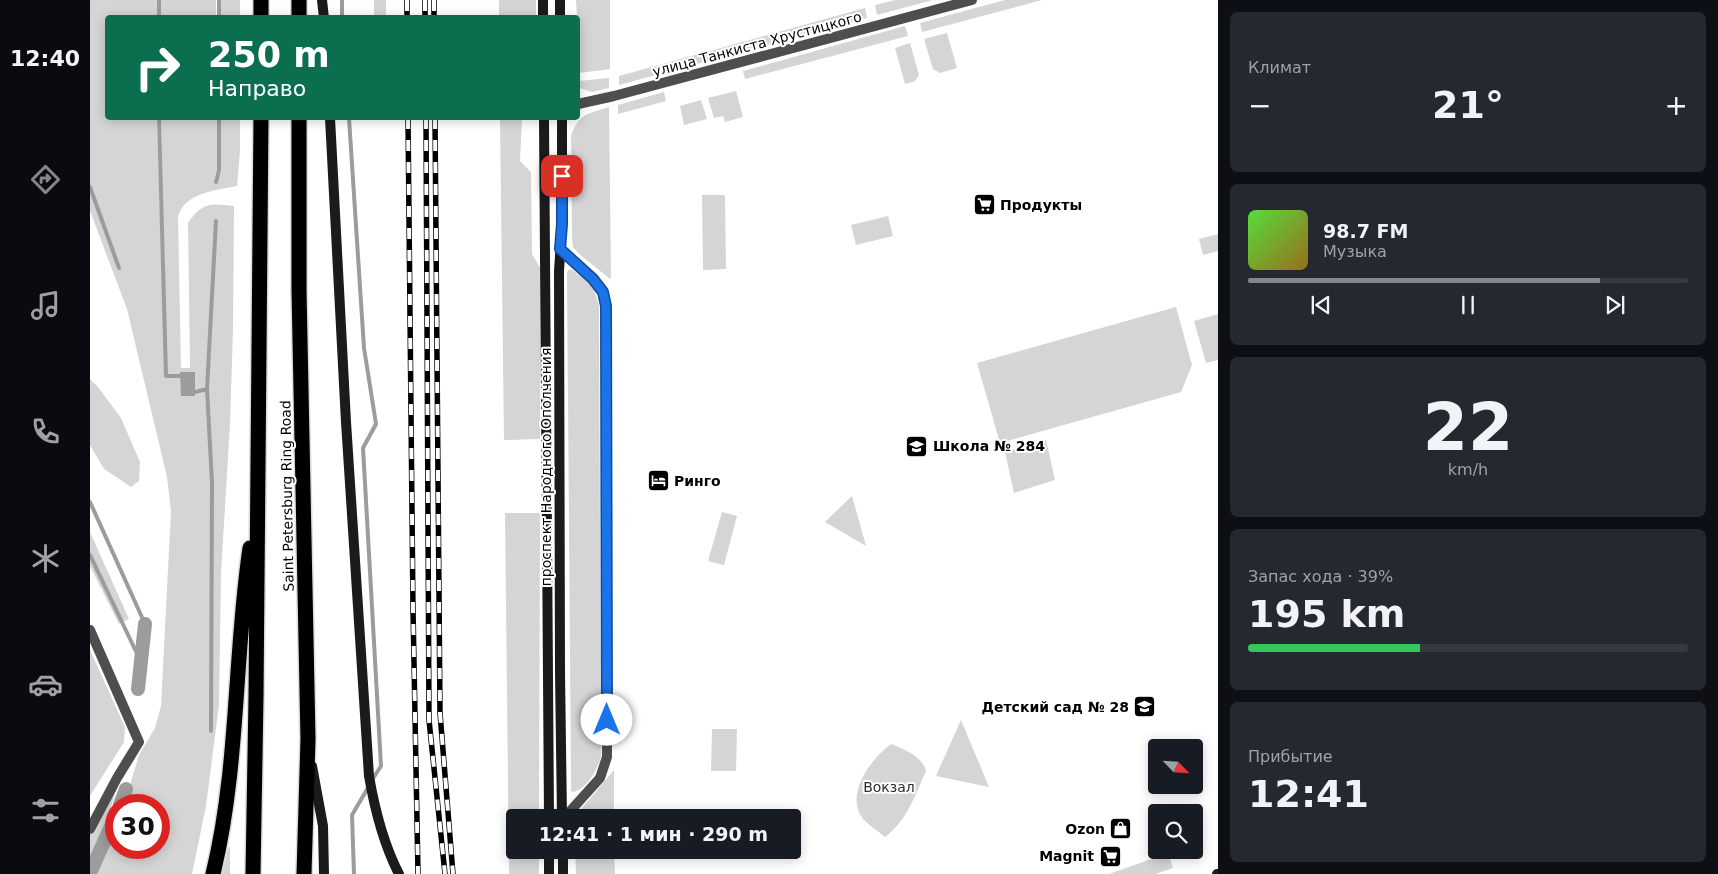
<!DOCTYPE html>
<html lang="ru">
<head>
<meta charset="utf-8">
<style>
	:root { --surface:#171b24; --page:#242831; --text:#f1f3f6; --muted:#9ea1a6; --line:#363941; --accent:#858687 }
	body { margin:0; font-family:"DejaVu Sans",sans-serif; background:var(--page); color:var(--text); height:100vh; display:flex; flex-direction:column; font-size:19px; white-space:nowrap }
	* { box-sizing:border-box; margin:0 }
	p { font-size:16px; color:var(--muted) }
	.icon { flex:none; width:28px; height:28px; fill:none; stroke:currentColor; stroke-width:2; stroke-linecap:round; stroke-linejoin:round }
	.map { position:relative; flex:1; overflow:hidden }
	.details { display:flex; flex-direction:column; gap:12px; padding:12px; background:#0d0f14; width:500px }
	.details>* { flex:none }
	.hud { position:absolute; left:15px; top:15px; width:475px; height:105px; border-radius:5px; box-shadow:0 2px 12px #0003; background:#0b6e4f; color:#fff; overflow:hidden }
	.needle { width:32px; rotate:115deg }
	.buttons { position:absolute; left:1058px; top:739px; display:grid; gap:10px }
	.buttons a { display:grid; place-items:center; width:55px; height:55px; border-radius:5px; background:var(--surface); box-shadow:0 2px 12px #0003; font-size:25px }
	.speed { position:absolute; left:15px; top:794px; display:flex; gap:10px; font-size:25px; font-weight:700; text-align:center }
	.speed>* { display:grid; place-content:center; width:65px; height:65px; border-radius:50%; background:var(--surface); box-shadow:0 2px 12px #0003; line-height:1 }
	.speed .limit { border:8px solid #d22; background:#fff; color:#111 }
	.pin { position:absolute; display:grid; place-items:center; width:42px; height:42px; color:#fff; margin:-21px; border-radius:10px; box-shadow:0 2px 8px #0006 }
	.me { position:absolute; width:55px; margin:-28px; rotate:0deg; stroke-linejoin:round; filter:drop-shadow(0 0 4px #0008) }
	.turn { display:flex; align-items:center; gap:18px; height:105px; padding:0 20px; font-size:22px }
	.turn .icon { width:65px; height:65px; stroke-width:2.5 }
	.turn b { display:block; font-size:35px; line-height:42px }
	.big { font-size:38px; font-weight:700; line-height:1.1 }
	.details .tile { flex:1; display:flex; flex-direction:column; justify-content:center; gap:8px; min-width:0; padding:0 18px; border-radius:8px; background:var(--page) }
	.details .dial { align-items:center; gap:0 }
	.dial b { font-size:65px; line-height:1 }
	.song { display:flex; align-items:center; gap:15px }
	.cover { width:60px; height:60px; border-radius:8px; background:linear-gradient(135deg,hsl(110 70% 55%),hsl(40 70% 35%)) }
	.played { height:5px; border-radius:2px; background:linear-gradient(90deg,var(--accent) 80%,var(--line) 80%) }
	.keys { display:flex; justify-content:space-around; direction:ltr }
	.heat { display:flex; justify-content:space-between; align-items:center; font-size:28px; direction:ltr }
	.charge { height:8px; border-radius:4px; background:linear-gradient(90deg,#34c759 39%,var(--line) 0) }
	.trip { position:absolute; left:416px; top:809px; width:295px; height:50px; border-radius:5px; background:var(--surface); box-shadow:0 2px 12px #0003; font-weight:700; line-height:50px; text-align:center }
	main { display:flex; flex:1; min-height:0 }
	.tabs { display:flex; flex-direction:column; width:90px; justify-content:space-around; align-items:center; background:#090b0e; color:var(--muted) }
	.tabs .icon { width:35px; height:35px }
	.tabs .active { color:var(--accent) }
	.tabs b { font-size:22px; color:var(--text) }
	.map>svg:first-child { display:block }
</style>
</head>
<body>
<main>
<nav class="tabs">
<b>12:40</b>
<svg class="icon active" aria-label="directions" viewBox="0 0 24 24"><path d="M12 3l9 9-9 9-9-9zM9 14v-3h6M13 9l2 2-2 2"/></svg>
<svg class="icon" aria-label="music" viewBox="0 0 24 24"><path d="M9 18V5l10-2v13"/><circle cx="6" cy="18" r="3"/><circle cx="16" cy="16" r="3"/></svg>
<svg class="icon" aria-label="phone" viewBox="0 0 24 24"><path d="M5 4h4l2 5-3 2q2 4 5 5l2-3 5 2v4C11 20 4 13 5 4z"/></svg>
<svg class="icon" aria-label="climate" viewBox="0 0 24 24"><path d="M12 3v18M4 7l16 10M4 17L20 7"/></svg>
<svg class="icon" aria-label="car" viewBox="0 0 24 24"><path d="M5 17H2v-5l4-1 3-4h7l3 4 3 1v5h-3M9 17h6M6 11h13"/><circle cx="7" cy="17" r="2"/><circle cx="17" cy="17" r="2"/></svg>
<svg class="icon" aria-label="filters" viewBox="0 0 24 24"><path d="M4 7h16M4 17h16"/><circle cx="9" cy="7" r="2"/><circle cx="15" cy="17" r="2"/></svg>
</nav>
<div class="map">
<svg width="1128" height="874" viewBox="0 0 1128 874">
	<rect width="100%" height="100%" fill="#fff"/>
	<!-- green -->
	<path fill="#d5d5d5" d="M0 0H67V17L18 18V118H67L75 376 85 377V375L77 374 71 118H127V170L124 180 127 182 131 170V118H150V151L147 186C126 190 94 193 88 217L91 368H100L98 223C112 202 121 203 144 206L143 329 140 424 131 573 129 705 116 806 102 874H4L26 830V848H69V805H34L49 755 65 728 71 706 81 511 77 477 37 309 0 211Z
		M71 0H126V17H71Z
		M131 0H150V17H131Z
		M284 0H296V17H284Z
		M409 0H446V17H409Z
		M486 0H520V69L489 73V34L488 33Z
		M805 0H843L787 15 785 5Z
		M915 0H952L832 32 830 23Z
		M775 8 777 18 529 85V76Z
		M815 26 818 36 655 79 653 71Z
		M857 33 867 68 850 73 843 69 834 39Z
		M820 43 829 75 825 81 815 84 805 48Z
		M519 78V88L502 92 489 88V81Z
		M646 91 653 117 635 122 633 116 624 118 618 98Z
		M574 92 576 101 528 114V105Z
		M611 100 617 119 594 125 590 106Z
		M519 107 521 276 520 279 488 253 483 247 482 238 481 136C489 113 498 114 519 107Z
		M410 118H432L430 161 441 172 442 254 450 268V439L414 440Z
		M612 195H635L636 269 613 270Z
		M798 216 803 236 766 245 761 225Z
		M1128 234V251L1113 255 1109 239Z
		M481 269C498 282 505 285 509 307L511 757C507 770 498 787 484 792L481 791V785L477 274 478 270Z
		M1086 307 1102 365 1091 392 910 443 887 363Z
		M1128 314V360L1116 363 1104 321Z
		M0 379 8 387 31 418 50 462 49 481 41 487 14 469 0 445Z
		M956 440 965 480 924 493 915 452Z
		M762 496 776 546 735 522Z
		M632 512 647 516 634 565 618 561Z
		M415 513H450L449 817 425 818V850H449V874H419Z
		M0 532 39 619 29 624 0 566Z
		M0 650 35 727 34 742 0 796Z
		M871 720 899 787 846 776Z
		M622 729H647L646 771H621Z
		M801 744C814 749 832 756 836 771 825 795 817 821 795 837 788 831 776 824 771 816 756 792 782 758 801 744Z
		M524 770V817H487L492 808Z
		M26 790 19 813 0 859V835Z
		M140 847V874H132L138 848Z
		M485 850H524L525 874H486Z
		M1078 853 1083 868 1065 874H1019Z"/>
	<!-- water -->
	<path fill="#9c9c9c" d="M90 372H105V396H91Z"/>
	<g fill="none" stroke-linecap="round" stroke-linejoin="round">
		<!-- stream -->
		<path stroke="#9c9c9c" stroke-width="4" d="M69 0V18
			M129 0V18
			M252 0V18
			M69 118 76 376H90
			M259 118 274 348 286 424 273 448 291 766 282 780
			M126 182 129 170V118
			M0 187 29 268
			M105 392 117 389
			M0 502 55 624
			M0 555 51 662
			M121 731 122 483 117 389 126 221
			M264 874 262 815 279 786"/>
		<!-- canal -->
		<path stroke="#9c9c9c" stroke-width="14" d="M48 689 55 624
			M30 805 36 789
			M0 873 26 815"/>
		<defs>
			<path id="motorway" d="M209 0V18
				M171 18V0
				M209 118V290L218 739 214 874
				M123 874C149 767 144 656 160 548
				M163 874 166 697 171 118"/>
		</defs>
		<!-- motorway casing -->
		<use href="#motorway" stroke="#dbdbdb" stroke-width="18"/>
		<!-- minor -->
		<path stroke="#4e4e4e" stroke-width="10" d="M488 104 524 96 882 0
			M471 249 503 279 513 291 516 305 517 757 510 778 474 818
			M0 630 49 742 27 778 0 829"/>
		<!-- secondary -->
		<path stroke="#1b1b1b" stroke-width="10" d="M232 0 234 18
			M453 0V18
			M470 0V18
			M240 118 256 422 279 776C285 811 293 843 309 874
			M454 118 459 818
			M472 118V225L469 271 470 672 472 818
			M222 766 233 826 234 874
			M459 850V874
			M473 850V874
			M1127 874H1128"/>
		<!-- motorway -->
		<use href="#motorway" stroke="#000" stroke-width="15"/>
		<defs>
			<path id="rail" d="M317 0V18
				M335 0V18
				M344 0V18
				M318 118 323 609 328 874
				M336 118 339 720 355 874
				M345 118 350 713 363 874"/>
		</defs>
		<!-- rail casing -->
		<use href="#rail" stroke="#000" stroke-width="5.5"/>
		<!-- rail -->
		<use href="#rail" stroke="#fff" stroke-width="4" stroke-dasharray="11" stroke-linecap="butt"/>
	</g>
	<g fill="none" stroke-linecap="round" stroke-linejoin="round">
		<defs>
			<path id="route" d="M472 176V224L470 249 503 279 513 292 516 306 517 720"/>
		</defs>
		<!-- route casing -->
		<use href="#route" stroke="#114b97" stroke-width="12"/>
		<!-- route -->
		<use href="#route" stroke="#1a73e8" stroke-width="9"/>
	</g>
	<!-- icons -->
	<defs>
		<symbol id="supermarket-square" viewBox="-11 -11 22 22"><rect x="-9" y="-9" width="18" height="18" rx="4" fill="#000" stroke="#fff"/><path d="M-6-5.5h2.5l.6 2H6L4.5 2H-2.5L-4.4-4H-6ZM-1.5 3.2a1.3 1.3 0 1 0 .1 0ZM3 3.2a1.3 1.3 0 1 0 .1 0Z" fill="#fff"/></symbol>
		<symbol id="school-square" viewBox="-11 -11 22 22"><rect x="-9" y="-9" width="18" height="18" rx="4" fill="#000" stroke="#fff"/><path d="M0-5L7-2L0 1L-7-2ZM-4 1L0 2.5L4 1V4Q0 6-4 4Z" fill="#fff"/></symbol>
		<symbol id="hotel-square" viewBox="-11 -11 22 22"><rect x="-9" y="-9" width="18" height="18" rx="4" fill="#000" stroke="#fff"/><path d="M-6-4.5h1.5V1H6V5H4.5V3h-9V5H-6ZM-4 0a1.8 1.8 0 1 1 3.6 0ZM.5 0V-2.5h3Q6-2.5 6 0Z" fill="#fff"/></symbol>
		<symbol id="shop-square" viewBox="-11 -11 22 22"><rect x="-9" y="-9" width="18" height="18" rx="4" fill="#000" stroke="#fff"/><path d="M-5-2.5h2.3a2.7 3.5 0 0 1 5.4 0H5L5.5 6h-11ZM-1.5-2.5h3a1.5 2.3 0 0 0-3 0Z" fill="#fff"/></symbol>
	</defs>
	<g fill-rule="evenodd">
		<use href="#supermarket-square" x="882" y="192" width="25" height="25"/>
		<use href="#school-square" x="814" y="434" width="25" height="25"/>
		<use href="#hotel-square" x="556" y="468" width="25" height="25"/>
		<use href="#school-square" x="1042" y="694" width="25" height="25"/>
		<use href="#shop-square" x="1018" y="816" width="25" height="25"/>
		<use href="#supermarket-square" x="1008" y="844" width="25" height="25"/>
	</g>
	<g text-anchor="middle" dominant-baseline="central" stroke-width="4" stroke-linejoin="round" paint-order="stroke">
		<!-- street labels -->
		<g font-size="14" fill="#000" stroke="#fff">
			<text transform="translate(667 44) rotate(-15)">улица Танкиста Хрустицкого</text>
			<text transform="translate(456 467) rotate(-90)">проспект Народного Ополчения</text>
			<text transform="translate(197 496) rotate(-91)">Saint Petersburg Ring Road</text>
		</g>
		<!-- poi labels -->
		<g font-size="14" font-weight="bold" fill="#000" stroke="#fff" text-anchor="start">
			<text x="910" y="205">Продукты</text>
			<text x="843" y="446">Школа № 284</text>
			<text x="584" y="481">Ринго</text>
			<text x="1039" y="707" text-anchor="end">Детский сад № 28</text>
			<text x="1015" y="829" text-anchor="end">Ozon</text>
			<text x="1004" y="856" text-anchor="end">Magnit</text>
		</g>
		<!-- park labels -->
		<g font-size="14" fill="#2c2c2c" stroke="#fff">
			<text x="799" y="787">Вокзал</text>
		</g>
	</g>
</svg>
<div class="buttons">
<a><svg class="needle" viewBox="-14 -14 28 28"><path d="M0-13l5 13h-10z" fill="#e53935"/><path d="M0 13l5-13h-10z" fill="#9ea1a6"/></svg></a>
<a><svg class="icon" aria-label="search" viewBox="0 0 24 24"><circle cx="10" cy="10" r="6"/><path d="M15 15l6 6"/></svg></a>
</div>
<div class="speed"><div class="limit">30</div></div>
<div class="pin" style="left:472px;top:176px;background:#d93025"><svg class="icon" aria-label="arrive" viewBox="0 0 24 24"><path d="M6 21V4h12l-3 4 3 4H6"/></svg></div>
<svg class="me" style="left:517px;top:720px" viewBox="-20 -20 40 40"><circle r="19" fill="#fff"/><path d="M0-13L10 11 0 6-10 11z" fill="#1a73e8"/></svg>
<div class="trip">12:41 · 1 мин · 290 m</div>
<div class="hud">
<div class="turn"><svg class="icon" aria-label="right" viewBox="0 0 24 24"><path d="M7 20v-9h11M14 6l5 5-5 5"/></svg><div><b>250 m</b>Направо</div></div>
</div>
</div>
<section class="details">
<div class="tile"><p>Климат</p>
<div class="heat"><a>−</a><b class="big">21°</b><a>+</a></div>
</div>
<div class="tile">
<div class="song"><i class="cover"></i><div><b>98.7 FM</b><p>Музыка</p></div></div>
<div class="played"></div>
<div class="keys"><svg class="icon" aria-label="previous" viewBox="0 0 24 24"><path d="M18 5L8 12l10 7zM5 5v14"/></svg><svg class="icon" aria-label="pause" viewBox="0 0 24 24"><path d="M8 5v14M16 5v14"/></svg><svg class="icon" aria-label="next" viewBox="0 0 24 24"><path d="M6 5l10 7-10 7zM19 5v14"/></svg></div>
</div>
<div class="tile dial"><b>22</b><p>km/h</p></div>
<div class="tile"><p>Запас хода · 39%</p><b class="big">195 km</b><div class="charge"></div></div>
<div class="tile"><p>Прибытие</p><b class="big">12:41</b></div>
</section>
</main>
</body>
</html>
